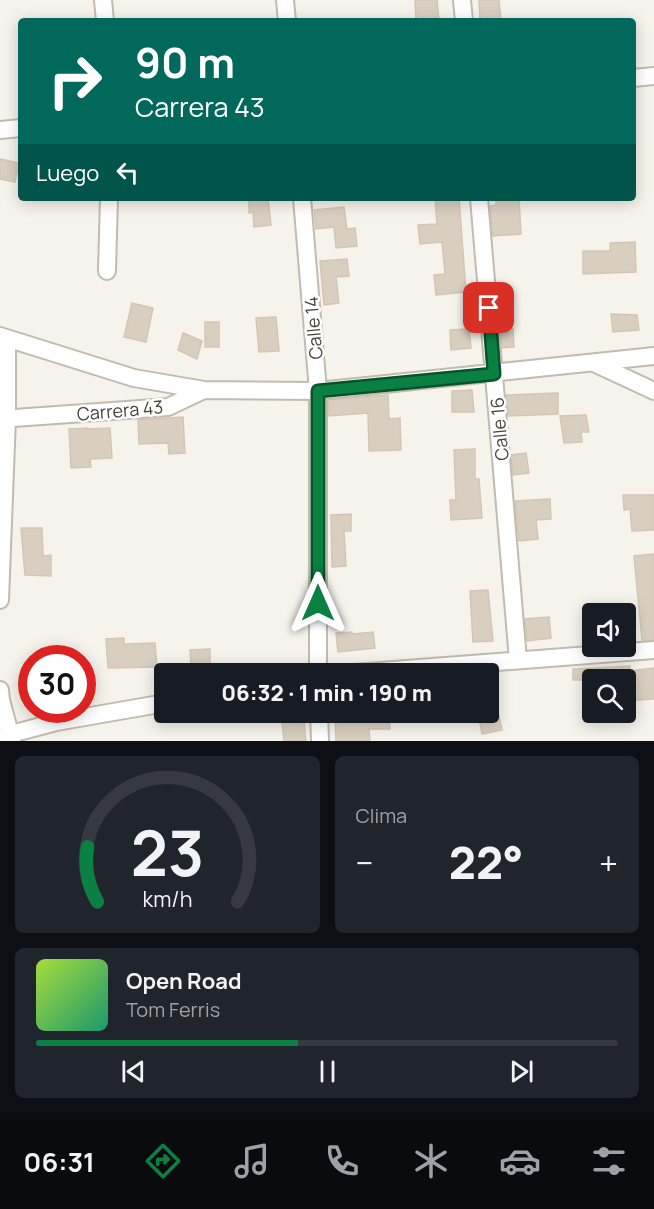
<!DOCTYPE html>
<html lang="es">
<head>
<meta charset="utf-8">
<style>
	:root { --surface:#171b24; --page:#20242c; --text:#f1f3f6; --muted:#9ea1a6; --line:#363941; --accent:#0b8043 }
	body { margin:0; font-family:Manrope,sans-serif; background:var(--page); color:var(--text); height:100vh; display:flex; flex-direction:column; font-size:22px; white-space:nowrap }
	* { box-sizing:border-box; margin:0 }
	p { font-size:20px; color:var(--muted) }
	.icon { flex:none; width:33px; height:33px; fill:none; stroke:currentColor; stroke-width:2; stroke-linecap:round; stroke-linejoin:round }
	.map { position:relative; height:741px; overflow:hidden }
	.side { display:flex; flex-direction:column; gap:15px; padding:15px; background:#0d0f14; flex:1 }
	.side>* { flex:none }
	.banner { position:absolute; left:18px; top:18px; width:618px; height:183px; border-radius:6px; box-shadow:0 3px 15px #0003; background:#00695c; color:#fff; overflow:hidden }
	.buttons { position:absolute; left:582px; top:603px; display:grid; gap:12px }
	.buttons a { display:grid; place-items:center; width:54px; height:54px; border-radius:6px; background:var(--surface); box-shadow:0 3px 15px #0003; font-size:30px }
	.speed { position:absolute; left:18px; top:645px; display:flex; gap:12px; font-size:30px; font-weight:700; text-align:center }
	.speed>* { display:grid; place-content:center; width:78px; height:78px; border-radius:50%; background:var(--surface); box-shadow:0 3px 15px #0003; line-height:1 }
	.speed .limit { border:9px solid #d22; background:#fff; color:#111 }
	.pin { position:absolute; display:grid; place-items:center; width:51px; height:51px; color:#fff; margin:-26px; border-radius:12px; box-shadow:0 3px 9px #0006 }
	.me { position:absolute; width:66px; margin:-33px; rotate:0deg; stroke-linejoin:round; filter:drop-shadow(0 0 4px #0008) }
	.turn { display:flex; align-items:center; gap:21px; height:126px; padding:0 18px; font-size:27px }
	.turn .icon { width:78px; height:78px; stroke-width:2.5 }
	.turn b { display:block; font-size:42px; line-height:51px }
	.then { display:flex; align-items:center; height:57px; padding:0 18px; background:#0003; gap:12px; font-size:22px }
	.big { font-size:45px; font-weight:800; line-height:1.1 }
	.side .tile { flex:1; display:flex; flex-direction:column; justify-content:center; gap:9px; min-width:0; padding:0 21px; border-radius:9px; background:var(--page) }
	.side .dial { align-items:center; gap:0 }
	.dial svg { height:156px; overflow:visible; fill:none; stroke:var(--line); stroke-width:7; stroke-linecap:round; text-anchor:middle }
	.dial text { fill:var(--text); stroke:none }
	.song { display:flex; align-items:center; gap:18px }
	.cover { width:72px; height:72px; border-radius:9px; background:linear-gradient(135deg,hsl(80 70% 55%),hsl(160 70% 35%)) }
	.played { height:6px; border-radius:3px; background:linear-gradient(90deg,var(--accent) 45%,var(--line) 45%) }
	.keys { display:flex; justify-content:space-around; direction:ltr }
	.heat { display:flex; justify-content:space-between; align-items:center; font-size:33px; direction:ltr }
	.side .tiles { flex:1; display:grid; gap:15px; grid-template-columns:1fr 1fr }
	.tile:last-child { grid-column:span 2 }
	.trip { position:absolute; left:154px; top:663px; width:345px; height:60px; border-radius:6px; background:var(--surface); box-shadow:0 3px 15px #0003; font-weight:800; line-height:60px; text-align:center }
	.dock { display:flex; height:96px; justify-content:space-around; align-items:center; background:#090b0e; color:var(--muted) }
	.dock .icon { width:42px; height:42px }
	.dock .current { color:var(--accent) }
	.dock b { font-size:27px; color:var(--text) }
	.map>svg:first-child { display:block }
</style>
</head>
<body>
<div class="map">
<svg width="654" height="741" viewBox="0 0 654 741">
	<rect width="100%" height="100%" fill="#f6f3ec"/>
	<!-- building -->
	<path fill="#d8cfc1" stroke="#d3c7b4" stroke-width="1.5" d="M415 0H437L439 21H416Z
		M479 0H499L501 21H480Z
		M0 159 19 163 15 182 0 179Z
		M249 198H268L271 225 254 227 253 212 249 213Z
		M435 198H459L466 292 436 295 434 275 445 274 442 242 420 244 418 225 437 224Z
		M496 198H519L521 234 493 236 490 206 496 205Z
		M344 207 347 229 355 228 357 246 336 248 334 227 316 229 314 210Z
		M635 242 636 272 583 274V251H610V243Z
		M347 259 349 276 336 277 339 303 324 305 320 261Z
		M132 303 153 308 146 342 124 337Z
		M611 314 637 315 639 330 613 332Z
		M276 317 279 351 259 352 256 318Z
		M205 322H219V347H205Z
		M469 329 471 348 451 350 450 330Z
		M513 329 514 347 502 348 501 330Z
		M183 333 202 341 197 359 178 350Z
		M472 390 474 412H452V391Z
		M558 393V414L508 416 506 395Z
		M388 395 389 419 400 418 401 450 369 451 368 413 329 416 328 400Z
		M586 415 589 432H581L582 442 564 443 560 416Z
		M183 417 185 453 169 454 168 443 139 444 138 420Z
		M88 428V429L110 428 112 458 90 459 91 467 71 468 69 429Z
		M475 449V479H479L482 518 451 520 450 500H456L454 450Z
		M526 453 529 473 513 475 511 455Z
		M623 495H654V530L632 531 630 509 624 510Z
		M550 499 551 519 536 520 538 539 519 541 515 501Z
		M351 514V531H344L346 566 332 567 331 515Z
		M21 528H42L43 556 51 555V576L25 575Z
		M654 554V640H642L634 556Z
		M488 590 493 641 473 642 470 591Z
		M549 617 551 638 527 641 525 619Z
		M352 632V634L373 632 375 648 338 652 336 633Z
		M124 638V644L155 643 157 667 108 668 106 639Z
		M210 649V665L191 666 190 650Z
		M630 666V671L654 668V699L626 701V680H573V669Z
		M281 712H303L306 741H284Z
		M335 712H389L390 729H369L370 741H336Z
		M478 712H498L502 730 482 734Z"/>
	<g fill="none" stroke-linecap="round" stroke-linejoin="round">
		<defs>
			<path id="minor" d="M103 0 105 21
				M285 0 287 21
				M462 0 464 21
				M633 78 654 76
				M0 130 21 128
				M302 198 318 391V674
				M479 198 518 660
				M107 271 109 198
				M0 336 134 378 204 390
				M596 364 654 391
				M0 419 168 407 204 390 318 391 654 356
				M0 600 7 418V338
				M341 674 654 650
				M0 690 1 700 12 741
				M319 712 320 741
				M0 737 56 722 165 703"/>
		</defs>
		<!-- minor casing -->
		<use href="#minor" stroke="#c2bbae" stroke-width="20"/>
		<!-- minor -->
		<use href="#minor" stroke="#fff" stroke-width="16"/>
	</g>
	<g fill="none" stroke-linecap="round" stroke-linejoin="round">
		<defs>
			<path id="route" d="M318 603V391L494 374 489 308"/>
		</defs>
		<!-- route casing -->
		<use href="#route" stroke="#07532c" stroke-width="15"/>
		<!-- route -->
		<use href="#route" stroke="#0b8043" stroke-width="10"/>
	</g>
	<g text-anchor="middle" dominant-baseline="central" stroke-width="5" stroke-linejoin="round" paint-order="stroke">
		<!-- street labels -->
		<g font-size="18" fill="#4b4439" stroke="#fff">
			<text transform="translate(313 328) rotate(-95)">Calle 14</text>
			<text transform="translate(120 410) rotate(-5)">Carrera 43</text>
			<text transform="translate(499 429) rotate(-95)">Calle 16</text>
		</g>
	</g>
</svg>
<div class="buttons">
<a><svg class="icon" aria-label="sound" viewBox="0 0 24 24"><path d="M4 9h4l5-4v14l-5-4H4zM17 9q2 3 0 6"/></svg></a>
<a><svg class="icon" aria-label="search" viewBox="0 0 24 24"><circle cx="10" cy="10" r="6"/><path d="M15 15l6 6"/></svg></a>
</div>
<div class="speed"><div class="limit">30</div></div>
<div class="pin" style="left:489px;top:308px;background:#d93025"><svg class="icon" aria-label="arrive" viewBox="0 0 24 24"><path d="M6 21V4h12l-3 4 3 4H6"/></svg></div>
<svg class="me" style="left:318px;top:603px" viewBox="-20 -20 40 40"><path d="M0-17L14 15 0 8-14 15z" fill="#0b8043" stroke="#fff" stroke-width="4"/></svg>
<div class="trip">06:32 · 1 min · 190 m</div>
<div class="banner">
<div class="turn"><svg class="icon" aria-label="right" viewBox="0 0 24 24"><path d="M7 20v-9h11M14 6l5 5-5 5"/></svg><div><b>90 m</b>Carrera 43</div></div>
<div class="then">Luego<svg class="icon" aria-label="left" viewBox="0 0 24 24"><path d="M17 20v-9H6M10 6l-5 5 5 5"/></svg></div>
</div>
</div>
<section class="side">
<div class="tiles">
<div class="tile dial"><svg viewBox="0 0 100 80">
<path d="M14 69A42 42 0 1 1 86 69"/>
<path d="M14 69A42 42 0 0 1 9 41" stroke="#0b8043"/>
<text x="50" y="56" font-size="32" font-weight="700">23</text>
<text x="50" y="72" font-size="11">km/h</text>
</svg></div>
<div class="tile"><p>Clima</p>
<div class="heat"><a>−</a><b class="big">22°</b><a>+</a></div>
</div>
<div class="tile">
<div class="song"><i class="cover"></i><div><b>Open Road</b><p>Tom Ferris</p></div></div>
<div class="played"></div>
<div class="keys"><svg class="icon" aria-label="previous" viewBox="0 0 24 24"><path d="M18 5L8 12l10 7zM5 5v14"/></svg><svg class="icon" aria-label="pause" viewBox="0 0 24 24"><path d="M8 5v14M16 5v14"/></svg><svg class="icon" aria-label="next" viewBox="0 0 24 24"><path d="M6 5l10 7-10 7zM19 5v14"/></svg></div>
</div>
</div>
</section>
<nav class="dock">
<b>06:31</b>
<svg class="icon current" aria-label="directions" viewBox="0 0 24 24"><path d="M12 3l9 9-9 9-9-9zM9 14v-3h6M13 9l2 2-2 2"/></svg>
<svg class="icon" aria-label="music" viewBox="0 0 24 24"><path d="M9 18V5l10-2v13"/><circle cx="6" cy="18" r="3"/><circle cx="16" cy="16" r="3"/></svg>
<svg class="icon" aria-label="phone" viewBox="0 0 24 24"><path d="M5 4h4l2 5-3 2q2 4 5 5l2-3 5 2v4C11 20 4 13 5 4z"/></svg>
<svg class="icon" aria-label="climate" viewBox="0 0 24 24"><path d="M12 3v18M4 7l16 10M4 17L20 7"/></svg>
<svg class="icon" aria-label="car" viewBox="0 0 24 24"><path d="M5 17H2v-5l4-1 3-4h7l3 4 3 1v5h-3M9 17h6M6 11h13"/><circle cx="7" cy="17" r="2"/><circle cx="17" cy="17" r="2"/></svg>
<svg class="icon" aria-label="filters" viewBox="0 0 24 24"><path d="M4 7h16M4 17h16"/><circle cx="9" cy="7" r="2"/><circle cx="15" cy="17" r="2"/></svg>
</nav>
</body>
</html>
